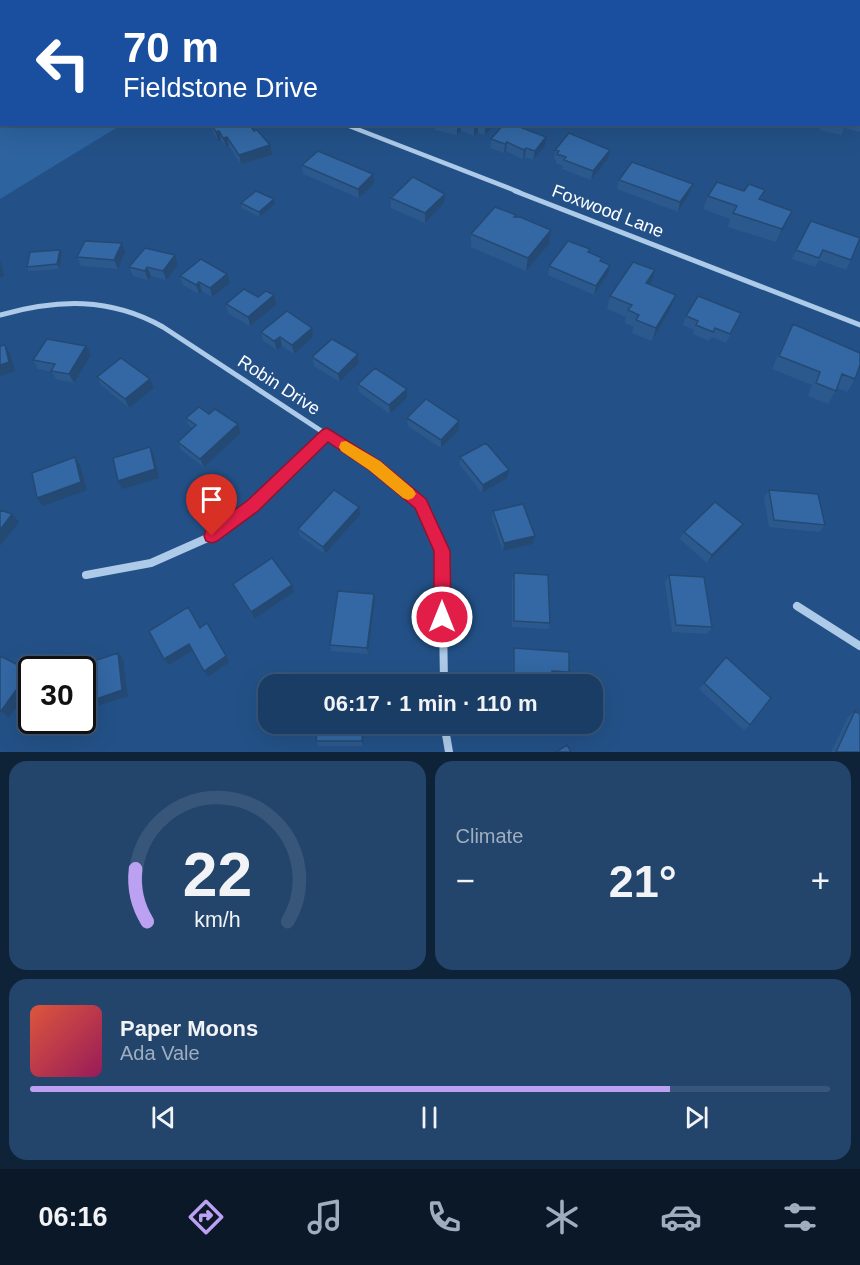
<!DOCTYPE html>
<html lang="en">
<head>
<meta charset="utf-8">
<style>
	:root { --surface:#1a3d65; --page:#23446b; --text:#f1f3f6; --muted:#9faebf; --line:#385679; --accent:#bca0f2 }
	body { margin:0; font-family:Helvetica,sans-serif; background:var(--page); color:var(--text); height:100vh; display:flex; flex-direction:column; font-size:22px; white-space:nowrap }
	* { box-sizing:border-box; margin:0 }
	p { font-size:20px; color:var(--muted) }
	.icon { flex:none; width:33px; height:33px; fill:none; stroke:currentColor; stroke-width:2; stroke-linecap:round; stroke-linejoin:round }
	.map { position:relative; height:752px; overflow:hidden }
	.drawer { display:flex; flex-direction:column; gap:9px; padding:9px; background:#0e2238; flex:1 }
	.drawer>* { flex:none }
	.hud { position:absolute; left:0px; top:0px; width:861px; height:126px; box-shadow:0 6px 24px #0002,0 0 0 2px var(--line); background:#1a4fa0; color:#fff; overflow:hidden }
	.speed { position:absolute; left:18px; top:656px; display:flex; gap:12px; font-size:30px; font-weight:700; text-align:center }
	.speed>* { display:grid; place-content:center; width:78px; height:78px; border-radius:50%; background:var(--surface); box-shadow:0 6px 24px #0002,0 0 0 2px var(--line); line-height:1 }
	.speed .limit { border:3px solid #111; border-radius:9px; background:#fff; color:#111 }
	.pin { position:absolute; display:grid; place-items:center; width:51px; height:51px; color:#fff; margin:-62px -26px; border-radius:50% 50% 50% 0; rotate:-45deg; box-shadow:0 0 6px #0007 }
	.pin .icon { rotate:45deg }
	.me { position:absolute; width:66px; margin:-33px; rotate:0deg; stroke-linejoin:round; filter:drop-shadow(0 0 4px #0008) }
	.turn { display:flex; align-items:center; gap:21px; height:126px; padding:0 24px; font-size:27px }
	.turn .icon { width:78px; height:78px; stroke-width:2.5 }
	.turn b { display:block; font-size:42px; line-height:51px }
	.big { font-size:45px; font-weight:700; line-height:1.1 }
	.drawer .card { flex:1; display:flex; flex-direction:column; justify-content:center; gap:9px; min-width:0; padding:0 21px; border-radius:18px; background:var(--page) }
	.drawer .dial { align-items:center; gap:0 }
	.dial svg { height:156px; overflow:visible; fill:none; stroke:var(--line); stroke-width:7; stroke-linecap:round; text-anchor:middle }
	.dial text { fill:var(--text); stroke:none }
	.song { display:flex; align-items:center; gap:18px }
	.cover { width:72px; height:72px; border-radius:9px; background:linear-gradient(135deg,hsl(10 70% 55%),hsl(330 70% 35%)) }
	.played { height:6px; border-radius:3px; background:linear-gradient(90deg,var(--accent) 80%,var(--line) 80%) }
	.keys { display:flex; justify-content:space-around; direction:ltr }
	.heat { display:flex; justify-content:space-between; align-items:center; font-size:33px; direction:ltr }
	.drawer .tiles { flex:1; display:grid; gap:9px; grid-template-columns:1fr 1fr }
	.card:last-child { grid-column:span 2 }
	.trip { position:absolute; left:258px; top:674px; width:345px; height:60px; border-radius:18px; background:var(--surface); box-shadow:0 6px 24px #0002,0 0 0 2px var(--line); font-weight:700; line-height:60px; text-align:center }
	.dock { display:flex; height:96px; justify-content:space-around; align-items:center; background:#0a1828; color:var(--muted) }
	.dock .icon { width:42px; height:42px }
	.dock .on { color:var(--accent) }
	.dock b { font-size:27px; color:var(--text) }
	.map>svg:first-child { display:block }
</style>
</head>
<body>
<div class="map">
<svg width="860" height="752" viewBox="0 0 860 752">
	<rect width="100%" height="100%" fill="#235187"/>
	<!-- green -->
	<path fill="#2d639f" d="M0 0H262L268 1 2 2V124L121 125 0 199Z"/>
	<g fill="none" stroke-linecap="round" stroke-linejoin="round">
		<!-- street-far2 -->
		<path stroke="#aecae9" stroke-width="4.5" d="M478 0 485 2
			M344 124 519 192"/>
		<!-- street-far1 -->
		<path stroke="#aecae9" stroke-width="5" d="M515 191 860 325
			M0 315C58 299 110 297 163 327L332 438
			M323 438 327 434"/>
		<!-- street -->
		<path stroke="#aecae9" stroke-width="8" d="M330 436 374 465 420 504 442 551 444 684
			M86 575 151 563 212 536 252 506 325 436
			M797 606 860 646
			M444 723 449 752"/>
	</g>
	<!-- wall -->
	<path fill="#2c598d" d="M860 108V132L844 128 841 135 820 130 822 124H860Z
		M211 124H249L272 155 241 164 229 146 226 147 221 140 218 141 213 132Z
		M435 124H496L485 135 478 133 474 136 461 131 457 135 435 130Z
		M504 124H526V130L546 137 545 146 533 160 525 157 523 159 506 151 504 153 490 148 491 139Z
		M555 150 608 159 591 180 562 169 563 166 556 163V160L554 159Z
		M302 165 374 184 359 198 303 174Z
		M619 180 693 184 690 193 678 212 617 189Z
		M765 190 761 199 786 224 776 242 728 227 730 219 703 209 708 196Z
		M391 198 444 203 425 223 391 208Z
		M241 203 275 204 260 217 242 208Z
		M516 215 515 217 551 230 549 244 526 271 471 247V234Z
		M811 221 851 260 846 270 819 260 815 267 792 259Z
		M60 250 62 254 59 269 29 271 27 267Z
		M125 252 118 269 81 266 77 257Z
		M589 253 602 258 601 261 608 274 594 295 548 275 549 266Z
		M178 265 166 280 151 276 148 280 133 276 129 267Z
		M180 276 230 283 212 297 202 291 199 294 183 285Z
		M650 284 676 295 671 308 652 341 632 333 634 327 625 323 626 317 607 309 610 296Z
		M258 297 276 305 250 326 228 313 226 304Z
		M686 316 737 322 726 343 712 337 709 341 693 334 694 330 683 325Z
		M793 324 855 379 847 392 837 388 828 404 808 396 812 385 772 369 786 337Z
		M261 332 313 337 294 354 282 346 277 350 263 340Z
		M358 354 359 363 340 382 314 366 312 357Z
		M91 355 74 383 56 379 52 372 38 369 33 360Z
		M97 377 150 379 154 388 129 408 101 385Z
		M358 384 407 398 390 414 359 392Z
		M186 418 241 433 204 467 181 450 178 442 193 429 189 426Z
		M407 418 459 421V430L441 448 408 426Z
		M460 457 507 478 482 493 460 465Z
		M769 490 825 525 819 532 769 527 764 498Z
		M493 511 535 536 533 544 503 551 492 519Z
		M360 515 325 554 300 536 298 529Z
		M684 532H738L707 563 680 539Z
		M514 573 550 623 548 629 512 627V580Z
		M669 575 712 627 707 634 672 632 665 582Z
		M233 584 294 592 254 619 236 591Z
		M374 594 375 601 368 654 331 651 330 645Z
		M514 648 569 672 567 678 552 677V684H512L513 654Z
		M726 657 750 725 744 730 699 689Z
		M855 711 860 752H831L848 717Z
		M318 723H364L363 746H318L316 741Z"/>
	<!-- shaded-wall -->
	<path fill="#244973" d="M459 124H461V131L457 135V126Z
		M477 124H478V133L474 136V127Z
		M487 124H496L485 135V126Z
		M219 131 221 140 218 141 216 132Z
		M227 137 229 146 226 147 223 138Z
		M546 137 545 146 533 160 535 151Z
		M507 142 506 151 504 153 505 144Z
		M270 145 272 155 241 164 239 155Z
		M526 148 525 157 523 159 524 150Z
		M610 150 608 159 591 180 593 171Z
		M373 174 374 184 359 198 358 189Z
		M693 184 690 193 678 212 680 202Z
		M445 194 444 203 425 223V213Z
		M274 199 275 204 260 217 259 212Z
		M792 211 786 224 776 242 782 229Z
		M551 230 549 244 526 271 528 258Z
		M122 243 125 252 118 269 114 260Z
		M60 250 62 254 59 269 57 264Z
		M175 255 178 265 166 280 163 271Z
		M0 259 4 276 0 277Z
		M610 265 608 274 594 295 596 286Z
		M147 267 151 276 148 280 145 271Z
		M655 270 651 284 643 296 646 283Z
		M227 274 230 283 212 297 210 288Z
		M199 282 202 291 199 294 196 285Z
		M274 295 276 305 250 326 248 317Z
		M676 295 671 308 652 341 656 328Z
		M312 328 313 337 294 354 292 345Z
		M280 337 282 346 277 350 274 341Z
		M5 345 10 354 15 371 0 376V365Z
		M86 346 91 355 74 383 69 374Z
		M358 354 359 363 340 382 338 374Z
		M150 379 154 388 129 408 125 399Z
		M407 389V398L390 414 389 405Z
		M459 421V430L441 448V440Z
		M238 424 241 433 204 467 200 459Z
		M150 447 154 455 159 478 122 489 118 481Z
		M75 457 80 465 87 490 43 506 37 498Z
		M509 470 507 478 482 493 483 485Z
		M359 507 360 515 325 554 323 547Z
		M12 514 19 522 0 546V530Z
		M743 524 738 532 707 563 712 555Z
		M535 536 533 544 503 551 504 543Z
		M292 585 294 592 254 619 251 612Z
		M374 594 375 601 368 654 367 648Z
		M189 644 193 650 169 665 164 659Z
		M118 653 123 659 128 696 82 711V704Z
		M226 656 229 662 208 677 204 671Z
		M30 671 32 672V685L9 717 1 711Z
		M363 723H364L363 746 362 741Z"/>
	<!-- building -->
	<path fill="#3368a4" stroke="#244973" stroke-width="1.5" d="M385 0H417L416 2H389Z
		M577 0H605L604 2H581Z
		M625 0H643L646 2H624Z
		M211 124H249L254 131 257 130 270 145 239 155 227 137 223 138 219 131 216 132Z
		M468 124H477L474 127Z
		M504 124H525L522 128 546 137 535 151 526 148 524 150 507 142 505 144 491 139Z
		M569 133 610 150 593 171 564 160 566 157 557 154 559 151 555 150Z
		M318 151 373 174 358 189 302 165Z
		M632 162 693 184 680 202 619 180Z
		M413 177 445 194 425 213 391 198Z
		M717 182 744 191 749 184 765 190 759 199 792 211 782 229 733 213 737 206 708 196Z
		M256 191 274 199 259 212 241 203Z
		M495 207 516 215 514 217H520L551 230 528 258 471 234Z
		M811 221 860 238 851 260 823 250 819 258 796 250Z
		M85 241 122 243 114 260 77 257Z
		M568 241 590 249 588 252 602 258 600 261 610 265 596 286 549 266Z
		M145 248 175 255 163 271 147 267 145 271 129 267Z
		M60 250 57 264 27 267 30 252Z
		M201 259 227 274 210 288 199 282 196 285 180 276Z
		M633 262 655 270 646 283 676 295 656 328 636 320 639 315 628 310 632 305 610 296Z
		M244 289 258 297 266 291 274 295 248 317 226 304Z
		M698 296 741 313 730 334 715 328 713 332 696 325 698 321 686 316Z
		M287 311 312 328 292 345 280 337 274 341 261 332Z
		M793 324 860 353V365L855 379 842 374 836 391 816 383 820 372 779 356Z
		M47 339 86 346 69 374 51 371 55 364 33 360Z
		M332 339 358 354 338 374 312 357Z
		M5 345 9 362 0 365V346Z
		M121 358 150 379 125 399 97 377Z
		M375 368 407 389 389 405 358 384Z
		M426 399 459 421 441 440 407 418Z
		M199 407 209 414 215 409 238 424 200 459 178 442 196 425 186 418Z
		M486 443 509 470 483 485 460 457Z
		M150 447 155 469 118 481 113 458Z
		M75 457 81 482 37 498 32 473Z
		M334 490 359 507 323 547 298 529Z
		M769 490 818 494 825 525 774 520Z
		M715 502 743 524 712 555 684 532Z
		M523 504 535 536 504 543 493 511Z
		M0 510 12 514 0 530Z
		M272 558 292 585 251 612 233 584Z
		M514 573 548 575 550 623 514 621Z
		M669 575 704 577 712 627 676 625Z
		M338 591 374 594 367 648 330 645Z
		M188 607 200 628 207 623 226 656 204 671 189 644 164 659 149 631Z
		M514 648 569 652V672L552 671V684H514Z
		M118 653 122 690 82 704V669H70Z
		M0 656 30 671 1 711H0Z
		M726 657 771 698 750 725 704 683Z
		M855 711 860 714V752H836Z
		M318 723H363L362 741H316Z
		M567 745 571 752H556Z"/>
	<!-- route -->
	<path fill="#e11d48" stroke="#92132f" stroke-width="1.5" d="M327 428 380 461 426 499 450 551 451 617 448 622 442 625 437 622 434 617V551L415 508 369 470 328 442 258 511 217 541 212 543 206 541 204 536 206 530 247 501 322 430Z"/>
	<!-- slow -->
	<path fill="#f59e0b" d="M346 441 380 461 413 489 416 494 413 498 408 500 403 498 369 470 341 451 339 447 341 442Z"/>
	<g text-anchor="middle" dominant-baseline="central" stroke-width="6" stroke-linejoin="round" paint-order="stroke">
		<!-- street labels -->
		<g font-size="18" fill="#fff" stroke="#235187">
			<text transform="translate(608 211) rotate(21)">Foxwood Lane</text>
			<text transform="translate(279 385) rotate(33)">Robin Drive</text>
		</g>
	</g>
</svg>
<div class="speed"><div class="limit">30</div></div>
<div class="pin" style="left:212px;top:536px;background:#d93025"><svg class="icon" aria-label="arrive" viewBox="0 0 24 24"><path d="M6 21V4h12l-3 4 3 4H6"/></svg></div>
<svg class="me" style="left:442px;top:617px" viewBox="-20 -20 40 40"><circle r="17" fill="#e11d48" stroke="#fff" stroke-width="3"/><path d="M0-11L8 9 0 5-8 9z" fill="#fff"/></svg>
<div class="trip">06:17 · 1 min · 110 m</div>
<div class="hud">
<div class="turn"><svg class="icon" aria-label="left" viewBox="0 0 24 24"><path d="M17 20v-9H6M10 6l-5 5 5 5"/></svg><div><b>70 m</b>Fieldstone Drive</div></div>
</div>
</div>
<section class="drawer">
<div class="tiles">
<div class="card dial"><svg viewBox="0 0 100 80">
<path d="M14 69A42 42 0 1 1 86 69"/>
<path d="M14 69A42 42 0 0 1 8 42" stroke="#bca0f2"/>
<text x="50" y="56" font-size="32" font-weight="700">22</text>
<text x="50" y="72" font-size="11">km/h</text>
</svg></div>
<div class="card"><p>Climate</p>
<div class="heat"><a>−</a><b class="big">21°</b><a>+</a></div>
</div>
<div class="card">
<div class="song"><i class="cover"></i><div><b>Paper Moons</b><p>Ada Vale</p></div></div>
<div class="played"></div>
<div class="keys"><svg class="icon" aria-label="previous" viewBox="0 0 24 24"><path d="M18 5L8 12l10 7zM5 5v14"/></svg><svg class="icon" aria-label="pause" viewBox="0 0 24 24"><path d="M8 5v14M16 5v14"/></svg><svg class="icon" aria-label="next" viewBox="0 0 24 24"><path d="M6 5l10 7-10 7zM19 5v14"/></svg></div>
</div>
</div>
</section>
<nav class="dock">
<b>06:16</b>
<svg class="icon on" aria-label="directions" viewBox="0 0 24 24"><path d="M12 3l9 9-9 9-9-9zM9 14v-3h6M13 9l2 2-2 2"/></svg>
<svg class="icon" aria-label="music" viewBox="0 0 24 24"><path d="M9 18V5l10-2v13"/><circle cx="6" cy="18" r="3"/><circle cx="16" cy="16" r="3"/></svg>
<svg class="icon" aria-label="phone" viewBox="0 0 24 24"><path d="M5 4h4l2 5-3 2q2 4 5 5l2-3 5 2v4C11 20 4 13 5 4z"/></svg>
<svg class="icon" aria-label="climate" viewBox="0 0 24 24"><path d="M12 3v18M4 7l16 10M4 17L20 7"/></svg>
<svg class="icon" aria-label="car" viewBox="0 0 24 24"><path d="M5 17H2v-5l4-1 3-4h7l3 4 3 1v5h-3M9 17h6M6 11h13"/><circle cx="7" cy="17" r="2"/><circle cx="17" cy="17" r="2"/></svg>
<svg class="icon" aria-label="filters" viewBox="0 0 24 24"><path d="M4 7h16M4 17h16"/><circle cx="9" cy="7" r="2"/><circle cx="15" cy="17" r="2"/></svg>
</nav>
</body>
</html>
